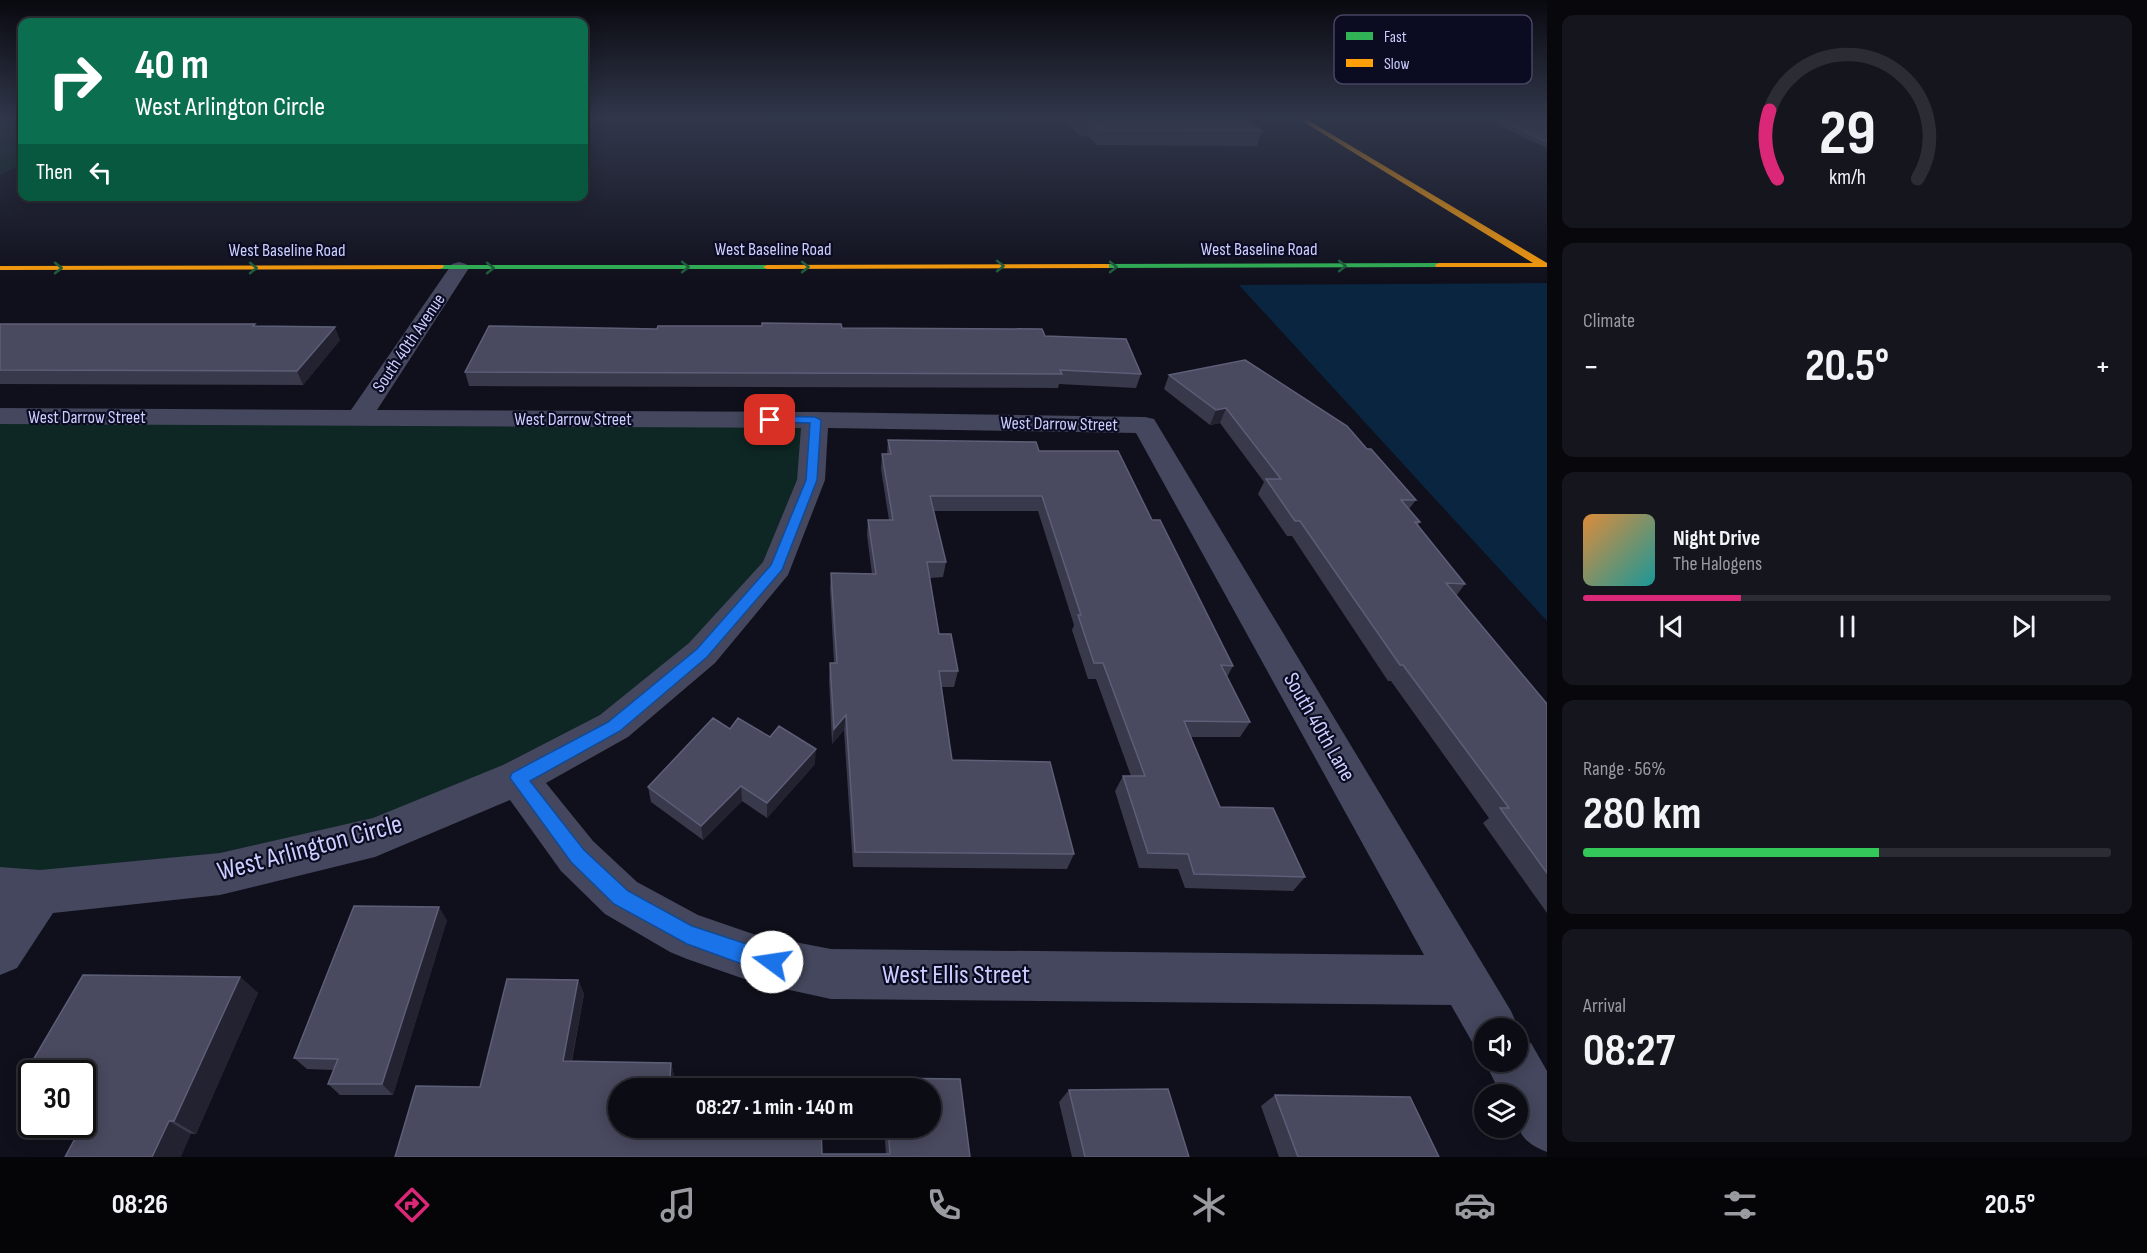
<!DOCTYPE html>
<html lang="en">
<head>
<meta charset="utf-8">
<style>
	:root { --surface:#0c0c15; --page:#15151e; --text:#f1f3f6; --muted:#9a9ba0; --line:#2c2c34; --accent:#db2777 }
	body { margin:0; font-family:"Sofia Sans Condensed",sans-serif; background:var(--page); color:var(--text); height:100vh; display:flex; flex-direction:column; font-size:22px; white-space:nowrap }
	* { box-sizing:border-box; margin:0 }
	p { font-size:20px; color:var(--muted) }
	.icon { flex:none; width:33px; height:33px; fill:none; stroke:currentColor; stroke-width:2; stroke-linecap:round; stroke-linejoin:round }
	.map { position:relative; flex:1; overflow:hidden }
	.details { display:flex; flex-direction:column; gap:15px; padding:15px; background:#07070c; width:600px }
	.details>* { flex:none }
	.banner { position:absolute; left:18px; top:18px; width:570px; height:183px; border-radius:12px; box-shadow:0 3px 15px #0003,0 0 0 2px var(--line); background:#0b6e4f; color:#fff; overflow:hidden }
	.tools { position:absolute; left:1474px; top:1018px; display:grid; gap:12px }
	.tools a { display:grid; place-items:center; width:54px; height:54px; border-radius:50%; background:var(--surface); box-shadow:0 3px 15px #0003,0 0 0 2px var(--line); font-size:30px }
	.speed { position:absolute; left:18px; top:1060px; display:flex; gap:12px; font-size:30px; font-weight:700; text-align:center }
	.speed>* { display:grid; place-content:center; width:78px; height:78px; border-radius:50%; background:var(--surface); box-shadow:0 3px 15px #0003,0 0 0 2px var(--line); line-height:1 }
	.speed .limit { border:3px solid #111; border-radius:9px; background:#fff; color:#111 }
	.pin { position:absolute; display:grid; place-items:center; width:51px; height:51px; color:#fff; margin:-26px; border-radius:12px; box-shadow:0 3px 9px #0006 }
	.me { position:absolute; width:66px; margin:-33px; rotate:284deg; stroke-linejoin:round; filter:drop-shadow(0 0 4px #0008) }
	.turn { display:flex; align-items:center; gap:21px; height:126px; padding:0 18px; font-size:27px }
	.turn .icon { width:78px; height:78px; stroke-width:2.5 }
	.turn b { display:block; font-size:42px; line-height:51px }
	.then { display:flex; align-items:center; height:57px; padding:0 18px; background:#0003; gap:12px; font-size:22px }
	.big { font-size:45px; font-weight:700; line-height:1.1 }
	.details .widget { flex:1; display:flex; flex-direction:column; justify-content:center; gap:9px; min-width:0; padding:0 21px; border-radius:12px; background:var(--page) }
	.details .dial { align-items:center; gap:0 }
	.dial svg { height:156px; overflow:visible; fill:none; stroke:var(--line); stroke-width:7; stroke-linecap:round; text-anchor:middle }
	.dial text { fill:var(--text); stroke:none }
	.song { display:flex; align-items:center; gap:18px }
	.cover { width:72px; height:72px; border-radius:9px; background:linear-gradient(135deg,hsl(30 70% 55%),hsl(180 70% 35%)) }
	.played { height:6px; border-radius:3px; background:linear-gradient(90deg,var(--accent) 30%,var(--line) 30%) }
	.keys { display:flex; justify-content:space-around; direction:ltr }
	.heat { display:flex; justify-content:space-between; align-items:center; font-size:33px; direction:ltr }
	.charge { height:9px; border-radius:4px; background:linear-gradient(90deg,#34c759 56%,var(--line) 0) }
	.trip { position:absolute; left:608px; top:1078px; width:333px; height:60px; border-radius:30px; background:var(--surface); box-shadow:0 3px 15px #0003,0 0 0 2px var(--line); font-weight:700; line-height:60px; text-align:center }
	.tabs { display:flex; height:96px; justify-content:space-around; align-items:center; background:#050508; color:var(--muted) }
	.tabs .icon { width:42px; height:42px }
	.tabs .on { color:var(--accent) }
	.tabs b { font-size:27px; color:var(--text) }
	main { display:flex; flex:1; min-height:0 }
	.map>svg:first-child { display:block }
</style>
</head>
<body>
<main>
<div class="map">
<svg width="1547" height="1157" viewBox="0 0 1547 1157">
	<rect width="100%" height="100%" fill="#10101c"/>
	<!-- green -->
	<path fill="#0e2724" d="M0 119H22V164L0 175Z
		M0 416 815 420 777 567 614 726 375 837 0 889Z"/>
	<!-- water -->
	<path fill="#09253f" d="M1547 283V621L1239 285Z"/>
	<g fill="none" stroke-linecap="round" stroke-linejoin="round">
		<!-- street -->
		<path fill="#44475d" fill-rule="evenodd" d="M459 262 466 264 469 268 377 410 815 412 1145 417 1154 419 1511 1011 1519 1029 1518 1031V1029H1485V1052L1475 1047 1451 1005 831 999 753 982 687 959 670 952 605 914 561 871 510 800 375 857 220 895 53 913 17 968 0 975V867L40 870 220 853 373 818 503 765 600 715 689 643 763 562 797 480 801 428 0 424V408L351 410 452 264ZM828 428 1136 433 1424 955 831 949 753 934 698 915 637 882 593 841 546 783 628 737 715 663 788 575 825 480Z
			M1518 1038 1531 1043 1547 1071V1152C1514 1138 1518 1128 1518 1095H1501L1485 1062H1518Z"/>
		<!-- fast -->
		<path fill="#30b455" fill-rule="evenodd" d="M1439 263 1443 265 1442 267 1106 268 1102 266 1106 264Z
			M437 265H767L771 267 767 269H440L436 267Z"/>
		<!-- slow -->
		<path fill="#ff9f0a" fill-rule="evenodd" d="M1299 119H1306L1547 263V267H1436L1435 265 1439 263H1533Z
			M1106 264H1109V268L767 269 763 267 767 265Z
			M443 265 444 267 440 269 0 270V266Z"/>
	</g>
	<!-- wall -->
	<path fill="#39394c" d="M1063 119H1245L1262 131 1257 146 1097 145 1089 137 1078 135Z
		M1483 119H1547V148Z
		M0 324 256 326 340 340 303 385 0 384Z
		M762 326 842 328 1045 336 1141 374 1136 388 1059 384 1058 388 469 386 465 372 657 329Z
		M1169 375 1367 449 1416 500 1409 509 1420 522 1418 525 1465 584 1456 596 1547 704V913L1483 823 1489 818 1391 681H1388L1292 536H1287L1258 494 1264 482 1220 423 1210 425 1164 389Z
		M888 440 1039 451 1152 520 1233 666 1227 677 1250 722 1240 737H1191L1220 807 1305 877 1293 891 1185 888 1178 869 1139 868 1115 791 1123 776H1131L1096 679H1088L1072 630 1074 625 1038 511H934L946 562 943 577 930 578 939 634 958 671 954 687H941L952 760 1074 854 1067 869 853 867 844 730 832 744 829 679 830 663H834L830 589 831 573 872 574 867 535 868 520H889L881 469 882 454H887Z
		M730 729 815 764 767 818 742 801 703 840 651 802 648 787Z
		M447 920 393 1095H340L328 1084 334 1070 307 1069 294 1058Z
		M240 977 258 993 196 1134 82 1126 80 1125H82V1095L87 1087H82V1074H32V1075L26 1072Z
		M507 979 578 980 584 994 572 1061 671 1063 674 1076 673 1089H618V1128H821L822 1154H886L884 1128H930V1089H881L884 1078 960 1079 970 1157H395L416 1086 480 1087Z
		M1069 1090 1189 1157H1072L1059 1102Z
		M1275 1095 1439 1157H1279L1261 1106Z"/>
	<!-- shaded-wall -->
	<path fill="#222230" d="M335 327 340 340 303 385 297 371Z
		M1226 408 1220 423 1210 425 1216 410Z
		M846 715 844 730 832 744 834 729Z
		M816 749 815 764 767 818V803Z
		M741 786 742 801 703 840 701 826Z
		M439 907 447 920 393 1095 382 1084Z
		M240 977 258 993 196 1134 174 1121Z
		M578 980 584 994 569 1074 563 1061Z
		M671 1063 674 1076 673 1089H669Z
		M169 1121 191 1134 181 1157H152Z"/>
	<!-- building -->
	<path fill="#49495f" stroke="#5d5e78" stroke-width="1.5" d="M1079 119H1245L1262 131 1100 130 1092 123 1081 121Z
		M1497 119H1547V142Z
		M762 323 841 324 842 328 1042 329 1045 336 1126 339 1141 374 1060 370 1062 374 465 372 489 326 657 329 658 326H762Z
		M0 324H255L253 326 335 327 297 371 0 370Z
		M1245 360 1347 426 1367 449H1371L1416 500H1401L1420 522H1415L1465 584 1446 583 1547 704V873L1500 808H1509L1403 665H1400L1300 521H1295L1266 479H1281L1226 408 1216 410 1169 375Z
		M888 440 1036 442 1039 451H1118L1152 520H1160L1233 666 1221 665 1250 722 1184 721 1220 807 1273 808 1305 877 1194 874 1188 854 1148 853 1123 776H1145L1103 663H1094L1078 615H1081L1042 496H930L946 562H927L939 634H951L958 671H939L952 760 1050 762 1074 854 855 852 846 715 834 729 830 663H837L831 573 876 574 868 520H893L882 454H891Z
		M713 718 730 729 738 718 770 737 779 726 816 749 767 803 741 786 701 826 648 787Z
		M354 906 439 907 382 1084H328L338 1059 294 1058Z
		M83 975 240 977 174 1121H169L152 1157H65L85 1120H82V1095L94 1073 26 1072Z
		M507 979 578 980 563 1061 671 1063 669 1089H618V1128H821L822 1154H890L888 1128H930V1089H885L884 1078 960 1079 970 1157H395L416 1086 480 1087Z
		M1168 1089 1189 1157H1085L1069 1090Z
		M1275 1095 1410 1097 1439 1157H1298Z"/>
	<!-- one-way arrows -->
	<defs><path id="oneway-chevron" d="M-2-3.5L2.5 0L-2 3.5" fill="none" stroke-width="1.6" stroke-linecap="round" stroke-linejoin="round" transform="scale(1.5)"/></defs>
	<g stroke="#1e603b">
		<use href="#oneway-chevron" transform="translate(1000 266)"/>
		<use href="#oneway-chevron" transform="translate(1342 266)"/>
		<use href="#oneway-chevron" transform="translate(685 267)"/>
		<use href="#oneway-chevron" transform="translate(805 267)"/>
		<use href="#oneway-chevron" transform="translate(1113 267)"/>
		<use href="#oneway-chevron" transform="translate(58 268)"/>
		<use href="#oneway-chevron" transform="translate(253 268)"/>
		<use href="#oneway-chevron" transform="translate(490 268)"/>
	</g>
	<!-- sky -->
	<linearGradient id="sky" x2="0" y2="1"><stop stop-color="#09090f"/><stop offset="0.42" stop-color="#31374b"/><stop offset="1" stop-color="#31374b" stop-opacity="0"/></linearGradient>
	<rect width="1547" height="281" fill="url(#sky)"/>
	<!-- route -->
	<path fill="#1a73e8" stroke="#114b97" stroke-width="1.5" d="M770 416 815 417 821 420 817 480 782 570 707 657 620 731 530 781 584 850 628 891 692 926 780 955 783 962 780 969 772 972 753 968 687 944 614 904 571 862 510 778 512 773 608 722 697 649 771 565 806 480 810 423 766 422V417Z"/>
	<g text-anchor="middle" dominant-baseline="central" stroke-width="4.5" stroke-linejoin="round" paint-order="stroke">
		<!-- far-street labels -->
		<g font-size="18" fill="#cbceff" stroke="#0b0b21">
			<text x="773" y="249">West Baseline Road</text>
			<text x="1259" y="249">West Baseline Road</text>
			<text x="287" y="250">West Baseline Road</text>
			<text transform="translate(409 343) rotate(-56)">South 40th Avenue</text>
			<text x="87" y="417">West Darrow Street</text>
			<text x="573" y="419">West Darrow Street</text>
			<text transform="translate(1059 424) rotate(1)">West Darrow Street</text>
		</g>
		<!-- street labels -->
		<g font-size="22" fill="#cbceff" stroke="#0b0b21">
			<text transform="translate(1319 727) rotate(60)">South 40th Lane</text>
		</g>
		<!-- near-street labels -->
		<g font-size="27" fill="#cbceff" stroke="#0b0b21">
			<text transform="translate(310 848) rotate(-15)">West Arlington Circle</text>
			<text x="956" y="975">West Ellis Street</text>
		</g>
	</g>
	<!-- legend -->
	<rect x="1334" y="15" width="198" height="69" rx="9" fill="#0b0b21" stroke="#454664" stroke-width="1.5"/>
	<rect x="1346" y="32" width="27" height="8" fill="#30b455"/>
	<rect x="1346" y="59" width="27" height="8" fill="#ff9f0a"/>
	<g font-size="16" fill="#cbceff">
		<text x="1384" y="42">Fast</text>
		<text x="1384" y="69">Slow</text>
	</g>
</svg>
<div class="tools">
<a><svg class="icon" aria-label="sound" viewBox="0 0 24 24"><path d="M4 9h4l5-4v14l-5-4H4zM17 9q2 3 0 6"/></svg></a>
<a><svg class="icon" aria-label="layers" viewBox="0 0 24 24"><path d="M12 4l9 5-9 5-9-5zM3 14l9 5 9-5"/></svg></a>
</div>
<div class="speed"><div class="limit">30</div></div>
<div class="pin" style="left:770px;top:420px;background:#d93025"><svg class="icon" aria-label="arrive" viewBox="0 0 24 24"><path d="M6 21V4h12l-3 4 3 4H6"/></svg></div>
<svg class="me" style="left:772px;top:962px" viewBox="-20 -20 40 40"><circle r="19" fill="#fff"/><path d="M0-13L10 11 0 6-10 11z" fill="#1a73e8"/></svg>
<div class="trip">08:27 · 1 min · 140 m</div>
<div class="banner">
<div class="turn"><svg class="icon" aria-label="right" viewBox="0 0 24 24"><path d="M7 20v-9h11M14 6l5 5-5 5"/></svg><div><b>40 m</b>West Arlington Circle</div></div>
<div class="then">Then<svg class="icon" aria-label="left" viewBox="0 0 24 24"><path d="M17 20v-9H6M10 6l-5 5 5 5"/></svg></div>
</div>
</div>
<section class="details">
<div class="widget dial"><svg viewBox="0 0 100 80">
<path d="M14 69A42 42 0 1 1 86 69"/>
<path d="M14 69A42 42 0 0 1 10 34" stroke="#db2777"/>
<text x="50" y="56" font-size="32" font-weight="700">29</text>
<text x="50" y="72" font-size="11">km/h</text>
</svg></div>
<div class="widget"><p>Climate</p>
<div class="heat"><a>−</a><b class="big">20.5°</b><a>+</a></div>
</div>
<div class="widget">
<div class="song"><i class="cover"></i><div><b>Night Drive</b><p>The Halogens</p></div></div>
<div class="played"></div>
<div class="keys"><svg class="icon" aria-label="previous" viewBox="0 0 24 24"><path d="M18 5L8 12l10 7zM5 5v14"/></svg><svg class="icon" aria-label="pause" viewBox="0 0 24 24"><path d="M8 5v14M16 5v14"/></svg><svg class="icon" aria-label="next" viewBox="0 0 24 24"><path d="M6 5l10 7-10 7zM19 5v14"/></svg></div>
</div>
<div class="widget"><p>Range · 56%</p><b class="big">280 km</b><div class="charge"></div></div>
<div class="widget"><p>Arrival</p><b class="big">08:27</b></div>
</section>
</main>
<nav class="tabs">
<b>08:26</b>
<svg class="icon on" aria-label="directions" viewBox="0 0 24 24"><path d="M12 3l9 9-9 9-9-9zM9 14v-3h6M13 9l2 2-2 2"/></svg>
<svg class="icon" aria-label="music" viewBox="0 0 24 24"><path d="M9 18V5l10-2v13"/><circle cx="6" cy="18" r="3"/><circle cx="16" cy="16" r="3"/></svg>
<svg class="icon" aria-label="phone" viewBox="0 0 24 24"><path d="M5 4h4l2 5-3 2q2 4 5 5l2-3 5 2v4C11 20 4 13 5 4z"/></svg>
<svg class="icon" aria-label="climate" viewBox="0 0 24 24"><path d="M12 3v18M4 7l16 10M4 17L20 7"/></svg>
<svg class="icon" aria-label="car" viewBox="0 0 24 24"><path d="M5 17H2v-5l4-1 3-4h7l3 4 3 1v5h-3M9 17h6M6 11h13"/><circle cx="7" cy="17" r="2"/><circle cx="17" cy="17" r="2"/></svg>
<svg class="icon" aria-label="filters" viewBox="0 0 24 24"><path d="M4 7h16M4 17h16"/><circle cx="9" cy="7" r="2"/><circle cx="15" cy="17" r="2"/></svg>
<b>20.5°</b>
</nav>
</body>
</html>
